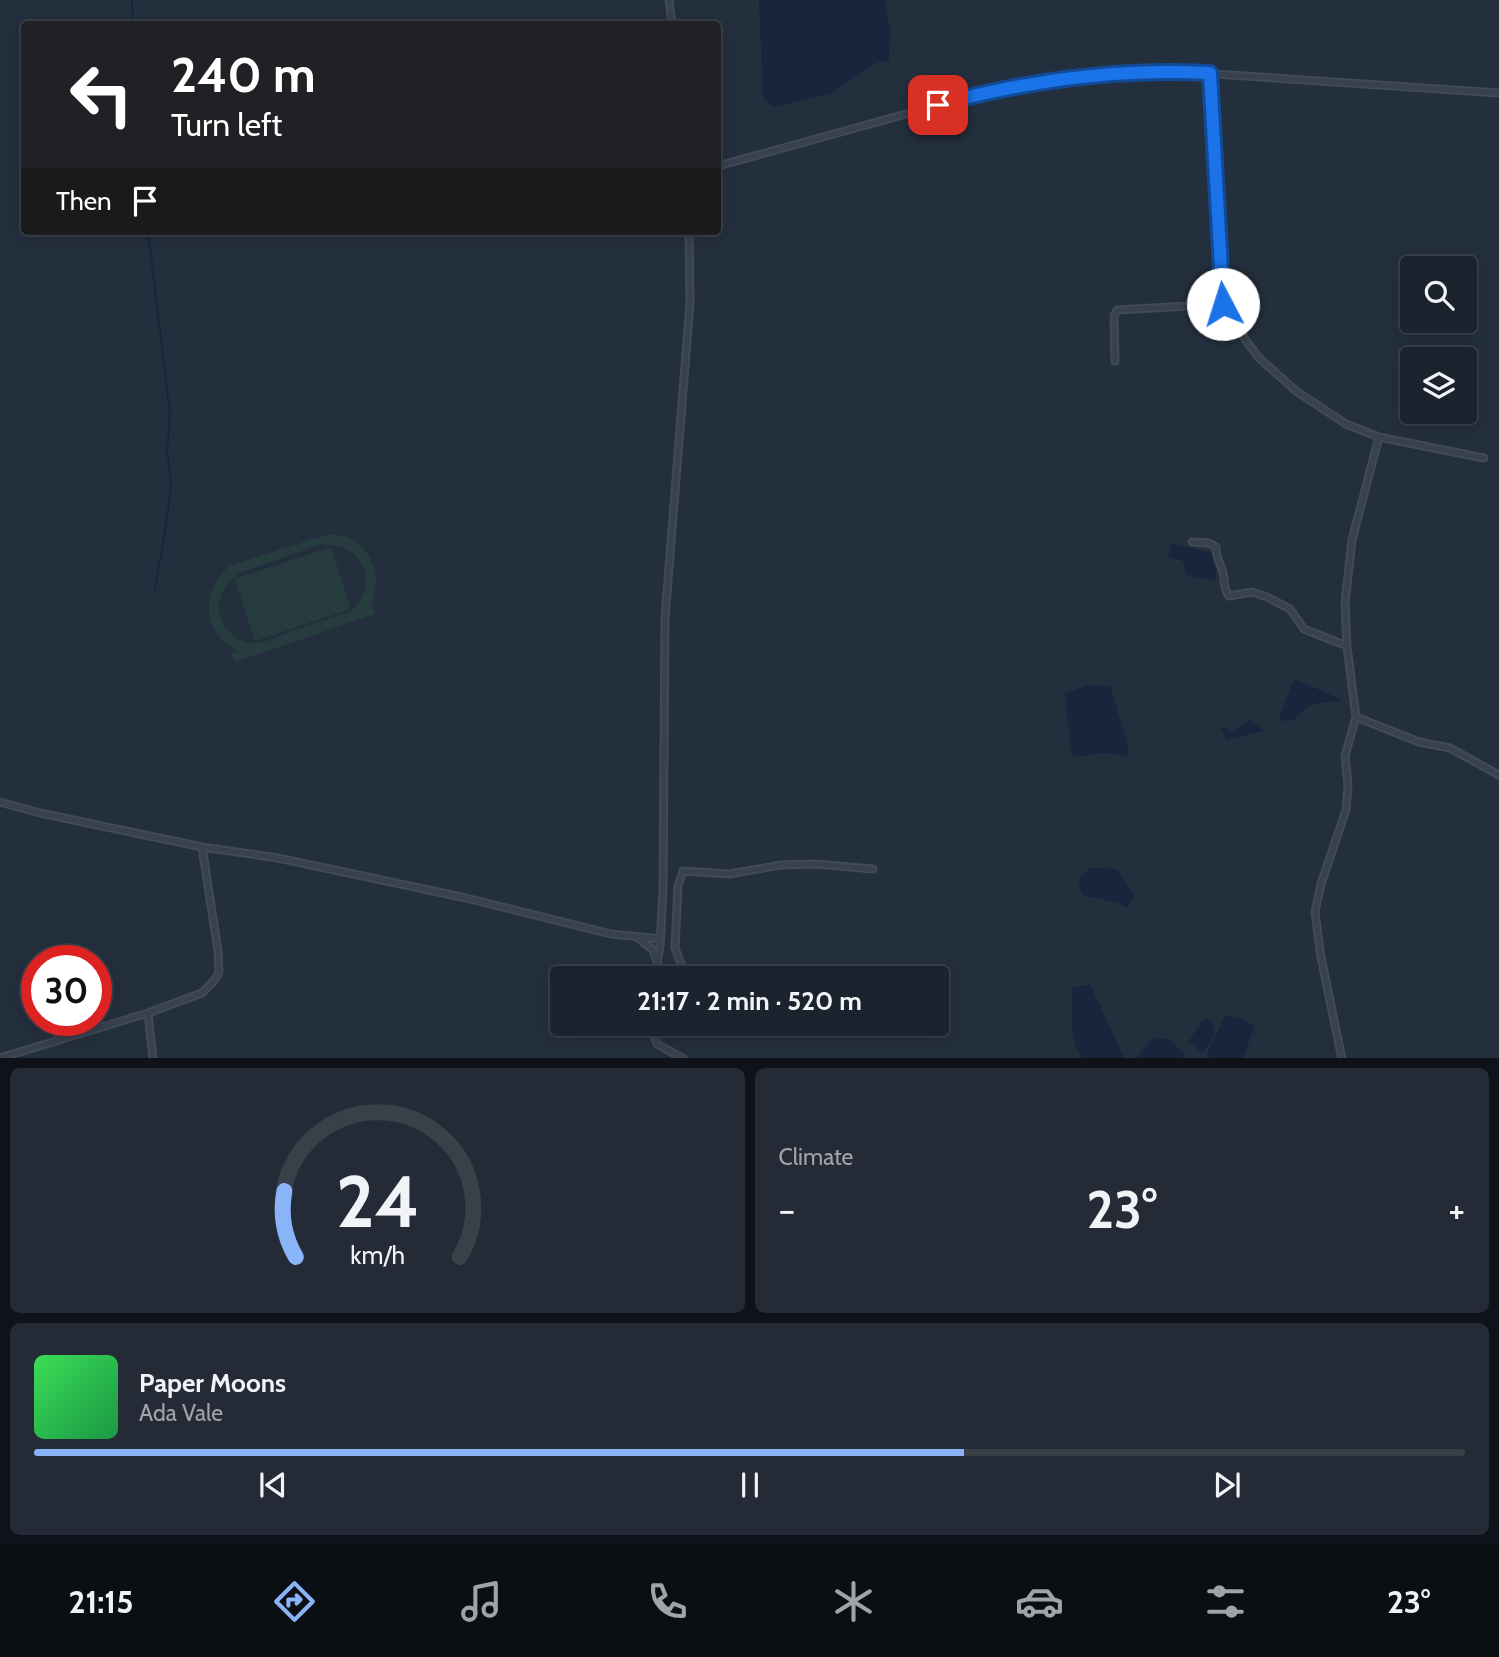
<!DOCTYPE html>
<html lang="en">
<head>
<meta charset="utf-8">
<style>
	:root { --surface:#1b232e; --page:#242b36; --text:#f1f3f6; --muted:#a0a4aa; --line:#39404a; --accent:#8ab4f8 }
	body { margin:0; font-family:Cabin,sans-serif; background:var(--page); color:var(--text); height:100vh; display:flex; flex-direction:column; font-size:26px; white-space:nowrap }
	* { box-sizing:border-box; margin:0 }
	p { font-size:23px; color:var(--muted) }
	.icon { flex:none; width:38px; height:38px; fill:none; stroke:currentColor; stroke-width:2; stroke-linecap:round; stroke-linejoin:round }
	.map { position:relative; height:1058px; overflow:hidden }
	.details { display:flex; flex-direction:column; gap:10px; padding:10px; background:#0f1319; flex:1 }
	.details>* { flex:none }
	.banner { position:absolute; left:21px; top:21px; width:700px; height:214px; border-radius:7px; box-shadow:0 4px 18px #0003,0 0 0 2px var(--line); background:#202124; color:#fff; overflow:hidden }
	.tools { position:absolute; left:1400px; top:256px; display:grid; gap:14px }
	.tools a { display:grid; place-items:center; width:77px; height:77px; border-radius:7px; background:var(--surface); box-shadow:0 4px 18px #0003,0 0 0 2px var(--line); font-size:35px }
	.speed { position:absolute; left:21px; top:945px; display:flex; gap:14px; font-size:35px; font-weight:700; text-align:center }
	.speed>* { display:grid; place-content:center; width:91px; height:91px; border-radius:50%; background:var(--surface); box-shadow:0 4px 18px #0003,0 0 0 2px var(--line); line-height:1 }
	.speed .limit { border:10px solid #d22; background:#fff; color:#111 }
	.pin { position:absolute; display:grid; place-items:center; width:60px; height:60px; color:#fff; margin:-30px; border-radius:14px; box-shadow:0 4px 10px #0006 }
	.me { position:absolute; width:77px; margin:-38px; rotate:355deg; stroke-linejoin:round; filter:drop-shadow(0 0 5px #0008) }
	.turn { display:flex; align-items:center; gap:24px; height:147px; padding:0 35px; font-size:32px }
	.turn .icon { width:91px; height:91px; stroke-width:2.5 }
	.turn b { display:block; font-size:49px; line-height:60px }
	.then { display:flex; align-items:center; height:66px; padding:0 35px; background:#0003; gap:14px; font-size:26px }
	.big { font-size:52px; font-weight:700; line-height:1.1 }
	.details .card { flex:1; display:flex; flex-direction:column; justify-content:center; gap:10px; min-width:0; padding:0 24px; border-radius:10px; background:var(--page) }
	.details .dial { align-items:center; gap:0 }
	.dial svg { height:182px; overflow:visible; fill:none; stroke:var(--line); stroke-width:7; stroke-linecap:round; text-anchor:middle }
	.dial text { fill:var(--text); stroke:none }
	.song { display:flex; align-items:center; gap:21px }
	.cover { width:84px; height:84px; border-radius:10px; background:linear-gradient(135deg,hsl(130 70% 55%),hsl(140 70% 35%)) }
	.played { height:7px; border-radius:4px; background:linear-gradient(90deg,var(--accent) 65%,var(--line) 65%) }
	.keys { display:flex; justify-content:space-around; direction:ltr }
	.heat { display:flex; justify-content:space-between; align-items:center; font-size:38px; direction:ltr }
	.details .tiles { flex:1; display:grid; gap:10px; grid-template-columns:1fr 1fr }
	.card:last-child { grid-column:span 2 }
	.trip { position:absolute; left:550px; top:966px; width:399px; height:70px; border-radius:7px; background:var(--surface); box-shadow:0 4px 18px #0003,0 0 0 2px var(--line); font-weight:700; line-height:70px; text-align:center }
	.menu { display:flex; height:112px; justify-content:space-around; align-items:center; background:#0b0e12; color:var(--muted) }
	.menu .icon { width:49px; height:49px }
	.menu .active { color:var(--accent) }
	.menu b { font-size:32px; color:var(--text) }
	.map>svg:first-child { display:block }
</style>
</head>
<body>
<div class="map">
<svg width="1499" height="1059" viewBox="0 0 1499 1059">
	<rect width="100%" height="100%" fill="#242f3e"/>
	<!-- green -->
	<path fill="#263c3f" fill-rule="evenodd" d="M329 534C337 535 345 535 352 539 375 552 382 583 370 605H372L375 614 235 662 231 654 237 651C201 631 201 593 229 566ZM319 545C362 540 383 584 350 612 329 619 308 626 287 633 278 637 267 642 256 643 237 644 221 628 219 610 218 594 227 581 239 573Z
		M331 547 351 609 255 641 235 579Z"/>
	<!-- water -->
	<path fill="#17263c" d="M759 0H885L890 30 889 60 876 63 832 93 774 107 763 98Z
		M1172 543 1216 554V581L1186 575 1183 561 1168 557Z
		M1294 679 1343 700 1310 705 1293 720 1278 721Z
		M1090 685 1110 687 1128 745 1127 757 1105 753 1072 757 1065 693Z
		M1251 719 1264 731 1226 740 1221 727 1227 728 1230 733Z
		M1090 868 1117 869 1135 895 1127 908 1118 903 1082 895 1078 879Z
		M1090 984 1124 1058H1082C1069 1040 1072 1009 1072 988Z
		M1225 1016 1236 1017 1255 1026 1243 1058H1212L1206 1056Z
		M1206 1019 1213 1022 1215 1033 1203 1053 1188 1042 1200 1024Z
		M1157 1038 1168 1039 1185 1055 1182 1058H1137L1148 1042Z"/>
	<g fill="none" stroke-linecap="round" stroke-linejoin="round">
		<!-- stream -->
		<path stroke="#17263c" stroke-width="2" d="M132 0 133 24
			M148 231 170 414 167 450 171 484 167 519 155 589"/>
		<defs>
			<path id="minor" d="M669 0 672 24
				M1210 73 1223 304 1247 342 1259 358 1296 391 1346 424 1379 437 1484 458
				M718 166 989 91 1071 78 1185 72 1499 93
				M1115 361 1114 316 1117 310 1223 304
				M1192 542 1209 543 1216 547C1216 560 1220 562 1223 572 1225 581 1223 588 1229 596L1252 592 1267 597 1290 609 1304 629 1347 646
				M1356 717 1419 742 1450 748 1499 775
				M0 802 40 813 202 847 278 858 466 898 611 934 660 939
				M638 938 653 950 656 959
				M656 971 678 978
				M655 978 660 946 663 892 665 618 690 303 689 231
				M686 978 675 948 678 886 683 871 729 874 781 865 816 864 873 869
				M148 1013 153 1059
				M650 1024 657 1044 684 1059
				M0 1058 148 1013 202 993 214 981 219 972 218 951 202 847
				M1342 1059 1321 957 1315 912 1321 884 1346 810 1348 785 1345 756 1356 717 1347 646 1345 603 1352 540 1379 437"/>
		</defs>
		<!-- minor casing -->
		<use href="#minor" stroke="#414a57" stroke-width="9"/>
		<!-- minor -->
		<use href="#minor" stroke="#38414e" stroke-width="5"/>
	</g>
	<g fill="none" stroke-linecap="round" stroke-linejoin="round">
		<defs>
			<path id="route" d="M938 105C1025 81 1119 68 1210 73L1223 304"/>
		</defs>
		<!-- route casing -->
		<use href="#route" stroke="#114b97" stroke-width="18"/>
		<!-- route -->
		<use href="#route" stroke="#1a73e8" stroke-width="12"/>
	</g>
</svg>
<div class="tools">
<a><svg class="icon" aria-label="search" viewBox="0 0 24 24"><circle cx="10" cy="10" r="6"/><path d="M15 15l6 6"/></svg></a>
<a><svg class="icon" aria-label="layers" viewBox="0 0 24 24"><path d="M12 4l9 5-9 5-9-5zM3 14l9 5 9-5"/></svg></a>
</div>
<div class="speed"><div class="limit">30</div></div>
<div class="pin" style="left:938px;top:105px;background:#d93025"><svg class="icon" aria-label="arrive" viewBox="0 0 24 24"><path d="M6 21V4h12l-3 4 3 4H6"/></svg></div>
<svg class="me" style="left:1223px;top:304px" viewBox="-20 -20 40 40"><circle r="19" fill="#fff"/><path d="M0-13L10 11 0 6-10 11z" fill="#1a73e8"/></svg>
<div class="trip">21:17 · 2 min · 520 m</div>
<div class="banner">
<div class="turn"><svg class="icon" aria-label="left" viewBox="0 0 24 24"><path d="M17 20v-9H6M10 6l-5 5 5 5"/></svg><div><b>240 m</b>Turn left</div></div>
<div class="then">Then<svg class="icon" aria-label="arrive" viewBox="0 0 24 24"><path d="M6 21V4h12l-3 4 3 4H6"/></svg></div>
</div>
</div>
<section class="details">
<div class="tiles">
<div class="card dial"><svg viewBox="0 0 100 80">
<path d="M14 69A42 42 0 1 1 86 69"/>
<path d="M14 69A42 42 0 0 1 9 40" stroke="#8ab4f8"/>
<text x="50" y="56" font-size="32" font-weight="700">24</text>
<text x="50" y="72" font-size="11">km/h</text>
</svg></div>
<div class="card"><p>Climate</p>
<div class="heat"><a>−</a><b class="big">23°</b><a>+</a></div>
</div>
<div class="card">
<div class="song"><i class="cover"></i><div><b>Paper Moons</b><p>Ada Vale</p></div></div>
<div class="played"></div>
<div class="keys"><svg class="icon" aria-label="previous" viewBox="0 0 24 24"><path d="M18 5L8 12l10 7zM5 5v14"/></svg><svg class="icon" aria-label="pause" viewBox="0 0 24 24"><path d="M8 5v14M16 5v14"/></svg><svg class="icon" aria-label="next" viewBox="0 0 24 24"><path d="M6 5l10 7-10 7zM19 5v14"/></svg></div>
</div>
</div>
</section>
<nav class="menu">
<b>21:15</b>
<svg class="icon active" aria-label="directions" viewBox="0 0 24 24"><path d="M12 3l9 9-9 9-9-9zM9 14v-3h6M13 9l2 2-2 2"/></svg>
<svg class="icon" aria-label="music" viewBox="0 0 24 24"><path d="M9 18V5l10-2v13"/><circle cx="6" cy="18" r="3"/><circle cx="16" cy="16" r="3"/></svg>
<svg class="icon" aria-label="phone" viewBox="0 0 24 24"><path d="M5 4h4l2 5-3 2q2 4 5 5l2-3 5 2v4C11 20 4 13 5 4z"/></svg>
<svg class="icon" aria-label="climate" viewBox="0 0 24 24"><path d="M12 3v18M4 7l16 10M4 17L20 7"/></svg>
<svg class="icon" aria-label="car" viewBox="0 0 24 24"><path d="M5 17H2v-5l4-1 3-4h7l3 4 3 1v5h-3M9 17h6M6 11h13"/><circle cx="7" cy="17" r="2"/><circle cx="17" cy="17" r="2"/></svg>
<svg class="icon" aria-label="filters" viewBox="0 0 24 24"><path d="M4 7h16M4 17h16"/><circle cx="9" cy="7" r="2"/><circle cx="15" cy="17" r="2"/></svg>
<b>23°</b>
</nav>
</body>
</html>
